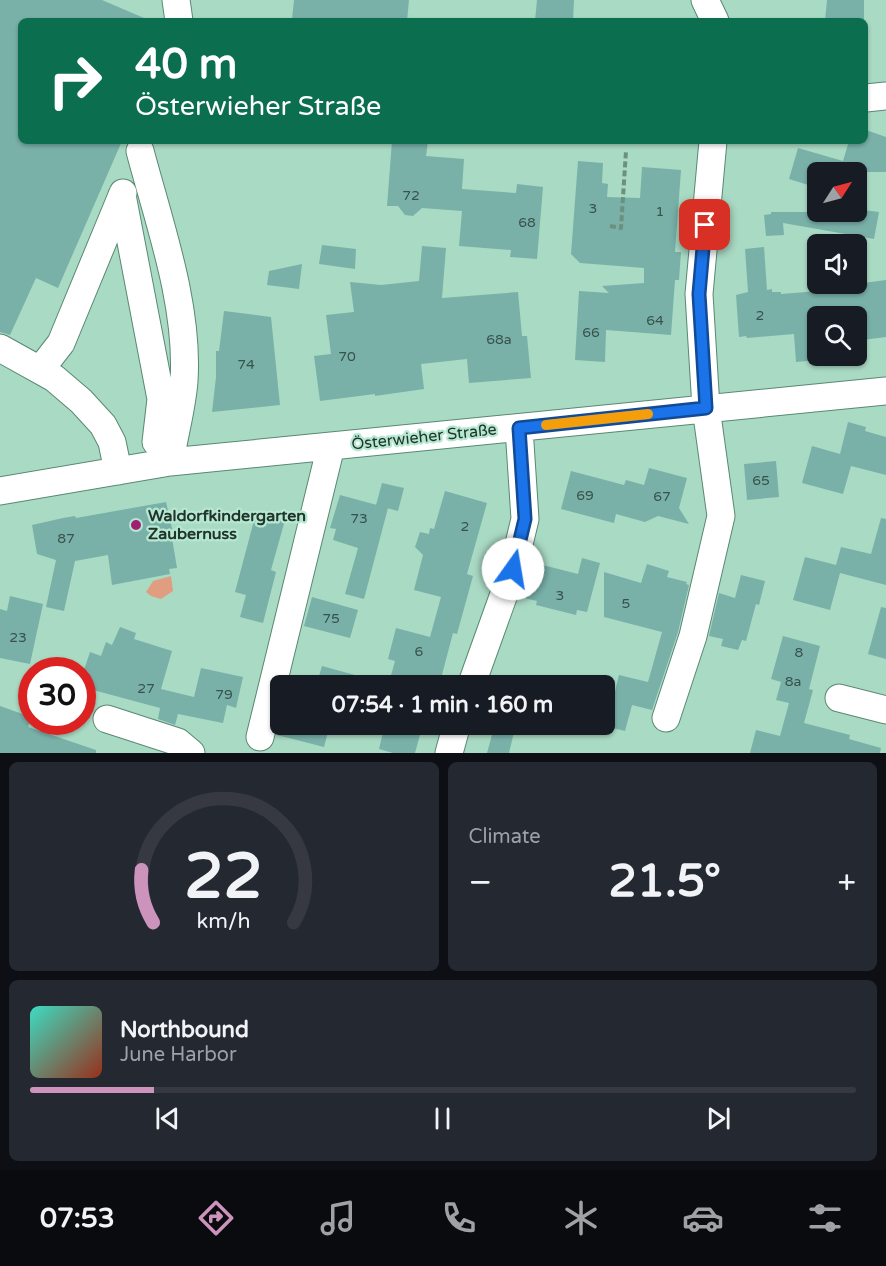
<!DOCTYPE html>
<html lang="en">
<head>
<meta charset="utf-8">
<style>
	:root { --surface:#171b24; --page:#242831; --text:#f1f3f6; --muted:#9ea1a6; --line:#363941; --accent:#cc94bc }
	body { margin:0; font-family:"Varela Round",sans-serif; background:var(--page); color:var(--text); height:100vh; display:flex; flex-direction:column; font-size:22px; white-space:nowrap }
	* { box-sizing:border-box; margin:0 }
	p { font-size:20px; color:var(--muted) }
	.icon { flex:none; width:33px; height:33px; fill:none; stroke:currentColor; stroke-width:2; stroke-linecap:round; stroke-linejoin:round }
	.map { position:relative; height:753px; overflow:hidden }
	.drawer { display:flex; flex-direction:column; gap:9px; padding:9px; background:#0d0f14; flex:1 }
	.drawer>* { flex:none }
	.banner { position:absolute; left:18px; top:18px; width:850px; height:126px; border-radius:9px; box-shadow:0 2px 4px #0004; background:#0b6e4f; color:#fff; overflow:hidden }
	.needle { width:39px; rotate:54deg }
	.buttons { position:absolute; left:807px; top:162px; display:grid; gap:12px }
	.buttons a { display:grid; place-items:center; width:60px; height:60px; border-radius:9px; background:var(--surface); box-shadow:0 2px 4px #0004; font-size:30px }
	.speed { position:absolute; left:18px; top:657px; display:flex; gap:12px; font-size:30px; font-weight:700; text-align:center }
	.speed>* { display:grid; place-content:center; width:78px; height:78px; border-radius:50%; background:var(--surface); box-shadow:0 2px 4px #0004; line-height:1 }
	.speed .limit { border:9px solid #d22; background:#fff; color:#111 }
	.pin { position:absolute; display:grid; place-items:center; width:51px; height:51px; color:#fff; margin:-26px; border-radius:12px; box-shadow:0 3px 9px #0006 }
	.me { position:absolute; width:66px; margin:-33px; rotate:13deg; stroke-linejoin:round; filter:drop-shadow(0 0 4px #0008) }
	.turn { display:flex; align-items:center; gap:21px; height:126px; padding:0 18px; font-size:27px }
	.turn .icon { width:78px; height:78px; stroke-width:2.5 }
	.turn b { display:block; font-size:42px; line-height:51px }
	.big { font-size:45px; font-weight:700; line-height:1.1 }
	.drawer .widget { flex:1; display:flex; flex-direction:column; justify-content:center; gap:9px; min-width:0; padding:0 21px; border-radius:9px; background:var(--page) }
	.drawer .dial { align-items:center; gap:0 }
	.dial svg { height:156px; overflow:visible; fill:none; stroke:var(--line); stroke-width:7; stroke-linecap:round; text-anchor:middle }
	.dial text { fill:var(--text); stroke:none }
	.song { display:flex; align-items:center; gap:18px }
	.cover { width:72px; height:72px; border-radius:9px; background:linear-gradient(135deg,hsl(170 70% 55%),hsl(10 70% 35%)) }
	.played { height:6px; border-radius:3px; background:linear-gradient(90deg,var(--accent) 15%,var(--line) 15%) }
	.keys { display:flex; justify-content:space-around; direction:ltr }
	.heat { display:flex; justify-content:space-between; align-items:center; font-size:33px; direction:ltr }
	.drawer .tiles { flex:1; display:grid; gap:9px; grid-template-columns:1fr 1fr }
	.widget:last-child { grid-column:span 2 }
	.trip { position:absolute; left:270px; top:675px; width:345px; height:60px; border-radius:9px; background:var(--surface); box-shadow:0 2px 4px #0004; font-weight:700; line-height:60px; text-align:center }
	.tabs { display:flex; height:96px; justify-content:space-around; align-items:center; background:#090b0e; color:var(--muted) }
	.tabs .icon { width:42px; height:42px }
	.tabs .active { color:var(--accent) }
	.tabs b { font-size:27px; color:var(--text) }
	.map>svg:first-child { display:block }
</style>
</head>
<body>
<div class="map">
<svg width="886" height="753" viewBox="0 0 886 753">
	<rect width="100%" height="100%" fill="#a9dac4"/>
	<!-- green -->
	<path fill="#e19d7f" d="M171 576 173 591 161 599 151 596 146 592 153 581Z"/>
	<!-- building -->
	<path fill="#79b1a9" d="M0 0H102L151 21H21V141H122L58 288 36 278 10 335 0 332Z
		M294 0H409L407 21 292 19Z
		M537 0H574L573 21H535Z
		M827 0H864V21H825Z
		M866 130 886 137V172H818V188L789 179 798 148 843 161 849 141H866Z
		M392 141H428L426 156 464 159 462 189 516 193 517 184 543 187 537 259 510 257 511 250 459 246 462 211 422 208 413 216 405 215 398 206H387Z
		M578 161 603 163 602 183 608 184 607 197 640 198 642 167 681 170 675 252H681L679 280H675L671 335 606 330 605 362 575 360 579 291 609 293 602 286 644 283V268L580 263 571 254Z
		M856 209 879 212 874 239 783 223 784 235 766 236 764 215 771 214V212H856Z
		M322 245 356 249 355 269 319 264Z
		M422 246 446 248 442 298 518 292 522 336H527L531 378 469 383 467 359 421 364 424 389 375 396V394L320 401 314 356 331 354 326 315 354 312 350 282 381 285 419 281Z
		M764 247 767 290 772 289V292H781V294L857 288 856 284 886 280V337L862 340 860 316H818V360L796 362 794 334 747 338 746 336 739 337 736 295 748 292 745 249Z
		M302 264 299 289 267 285 269 271Z
		M224 311 271 317 280 405 212 412 216 377V351H219Z
		M848 422 866 427 865 431 886 437V475L851 466 843 494 802 483 812 446 840 454Z
		M776 461 779 497 747 500 744 464Z
		M649 468 687 478 679 508 689 524 658 516 645 522 616 514 614 523 561 509 571 471 624 485 626 480 644 485Z
		M382 483 404 488 398 511 376 505Z
		M445 491 487 503 467 574 473 576 457 634 453 633 439 686H388L395 661 388 659 396 628 430 637 441 597 414 590 423 555 415 547 420 532 429 534 430 528 434 529Z
		M340 495 388 508 364 599 345 594 358 548 333 540 336 529 330 528Z
		M166 502 174 537 172 538 177 568 169 569 170 574 112 585 108 555 75 561 64 611 46 607 56 560 37 554 32 525 63 518 75 516 76 518Z
		M256 513 285 520 271 570 276 572 263 623 240 617 246 595 235 592Z
		M881 518 886 519V585L840 573 830 610 793 600 805 557 836 565 841 547 871 554Z
		M582 558 600 563 587 612 577 610 576 615 536 605 537 601 520 597 531 562 578 574Z
		M647 564 669 571 667 577 687 582 686 584 689 585 678 632 652 710 632 705 625 731 604 726V697L613 700 619 675 648 682 662 632 604 617V572L641 583Z
		M741 575 765 581 759 605 756 604 746 641 742 640 738 650 721 646 723 639 709 636 719 593 735 598Z
		M10 596 43 604 30 664 0 658V609L7 611Z
		M312 597 358 610 350 638 304 626Z
		M881 607 886 608V659L868 654Z
		M120 627 136 633 134 639 172 651 161 689 194 697 201 668 243 677 236 708 227 705 223 723 178 714 175 725 158 719 160 708 82 687V676L90 652 101 656 106 642 112 645Z
		M783 636 820 646 809 689 813 690 804 723 850 735 849 739 881 748 880 753H750L756 730 780 736 789 703 776 700 781 682 771 679Z
		M322 666 373 680 372 686H316Z
		M0 706 31 717 28 727 96 750V753H0Z
		M279 724H330L324 747 277 735Z
		M385 724H423L415 753H393L379 749Z
		M495 724H516L509 753H487Z"/>
	<g fill="none" stroke-linecap="round" stroke-linejoin="round">
		<defs>
			<path id="minor" d="M176 0 179 21
				M705 0 715 21
				M866 98 886 96
				M140 151C159 223 189 305 184 381 182 408 174 435 170 462
				M122 195 161 399 156 442
				M0 348 54 378 81 401 103 425 112 442 118 471
				M40 370 61 343 123 193
				M0 491 170 462 886 391
				M471 686 513 569 525 519 519 428
				M839 698 886 710
				M666 718 693 636 721 516 706 408 699 294 713 141
				M107 719 178 742 191 753
				M260 737 331 446
				M449 753 457 724"/>
		</defs>
		<!-- minor casing -->
		<use href="#minor" stroke="#598873" stroke-width="29"/>
		<!-- path -->
		<path stroke="#6c9080" stroke-width="4" stroke-dasharray="6 3" stroke-linecap="butt" d="M610 226 621 228 626 151"/>
		<!-- minor -->
		<use href="#minor" stroke="#fff" stroke-width="27"/>
	</g>
	<g fill="none" stroke-linecap="round" stroke-linejoin="round">
		<defs>
			<path id="route" d="M513 569 525 519 519 428 706 408 699 294 705 225"/>
		</defs>
		<!-- route casing -->
		<use href="#route" stroke="#114b97" stroke-width="15"/>
		<!-- route -->
		<use href="#route" stroke="#1a73e8" stroke-width="10"/>
		<!-- slow -->
		<path stroke="#f59e0b" stroke-width="10" d="M546 425 648 414"/>
	</g>
	<!-- markers -->
	<circle fill="#9e2075" stroke="#b6e8d1" stroke-width="2" cx="136" cy="525" r="6"/>
	<g text-anchor="middle" dominant-baseline="central" stroke-width="4.5" stroke-linejoin="round" paint-order="stroke">
		<!-- number labels -->
		<g font-size="14" fill="#37534b">
			<text x="411" y="195">72</text>
			<text x="593" y="208">3</text>
			<text x="660" y="211">1</text>
			<text x="527" y="222">68</text>
			<text x="760" y="315">2</text>
			<text x="655" y="320">64</text>
			<text x="591" y="332">66</text>
			<text x="499" y="339">68a</text>
			<text x="347" y="356">70</text>
			<text x="246" y="364">74</text>
			<text x="761" y="480">65</text>
			<text x="585" y="495">69</text>
			<text x="662" y="496">67</text>
			<text x="359" y="518">73</text>
			<text x="465" y="526">2</text>
			<text x="66" y="538">87</text>
			<text x="560" y="595">3</text>
			<text x="626" y="603">5</text>
			<text x="331" y="618">75</text>
			<text x="18" y="637">23</text>
			<text x="419" y="651">6</text>
			<text x="799" y="652">8</text>
			<text x="793" y="681">8a</text>
			<text x="146" y="688">27</text>
			<text x="224" y="694">79</text>
		</g>
		<!-- street labels -->
		<g font-size="16" fill="#21342c" stroke="#b6e8d1">
			<text transform="translate(424 437) rotate(-6)">Österwieher Straße</text>
		</g>
		<!-- poi labels -->
		<g font-size="16" font-weight="bold" fill="#21342c" stroke="#b6e8d1" text-anchor="start">
			<text x="148" y="516">Waldorfkindergarten<tspan x="148" dy="18">Zaubernuss</tspan></text>
		</g>
	</g>
</svg>
<div class="buttons">
<a><svg class="needle" viewBox="-14 -14 28 28"><path d="M0-13l5 13h-10z" fill="#e53935"/><path d="M0 13l5-13h-10z" fill="#9ea1a6"/></svg></a>
<a><svg class="icon" aria-label="sound" viewBox="0 0 24 24"><path d="M4 9h4l5-4v14l-5-4H4zM17 9q2 3 0 6"/></svg></a>
<a><svg class="icon" aria-label="search" viewBox="0 0 24 24"><circle cx="10" cy="10" r="6"/><path d="M15 15l6 6"/></svg></a>
</div>
<div class="speed"><div class="limit">30</div></div>
<div class="pin" style="left:705px;top:225px;background:#d93025"><svg class="icon" aria-label="arrive" viewBox="0 0 24 24"><path d="M6 21V4h12l-3 4 3 4H6"/></svg></div>
<svg class="me" style="left:513px;top:569px" viewBox="-20 -20 40 40"><circle r="19" fill="#fff"/><path d="M0-13L10 11 0 6-10 11z" fill="#1a73e8"/></svg>
<div class="trip">07:54 · 1 min · 160 m</div>
<div class="banner">
<div class="turn"><svg class="icon" aria-label="right" viewBox="0 0 24 24"><path d="M7 20v-9h11M14 6l5 5-5 5"/></svg><div><b>40 m</b>Österwieher Straße</div></div>
</div>
</div>
<section class="drawer">
<div class="tiles">
<div class="widget dial"><svg viewBox="0 0 100 80">
<path d="M14 69A42 42 0 1 1 86 69"/>
<path d="M14 69A42 42 0 0 1 8 42" stroke="#cc94bc"/>
<text x="50" y="56" font-size="32" font-weight="700">22</text>
<text x="50" y="72" font-size="11">km/h</text>
</svg></div>
<div class="widget"><p>Climate</p>
<div class="heat"><a>−</a><b class="big">21.5°</b><a>+</a></div>
</div>
<div class="widget">
<div class="song"><i class="cover"></i><div><b>Northbound</b><p>June Harbor</p></div></div>
<div class="played"></div>
<div class="keys"><svg class="icon" aria-label="previous" viewBox="0 0 24 24"><path d="M18 5L8 12l10 7zM5 5v14"/></svg><svg class="icon" aria-label="pause" viewBox="0 0 24 24"><path d="M8 5v14M16 5v14"/></svg><svg class="icon" aria-label="next" viewBox="0 0 24 24"><path d="M6 5l10 7-10 7zM19 5v14"/></svg></div>
</div>
</div>
</section>
<nav class="tabs">
<b>07:53</b>
<svg class="icon active" aria-label="directions" viewBox="0 0 24 24"><path d="M12 3l9 9-9 9-9-9zM9 14v-3h6M13 9l2 2-2 2"/></svg>
<svg class="icon" aria-label="music" viewBox="0 0 24 24"><path d="M9 18V5l10-2v13"/><circle cx="6" cy="18" r="3"/><circle cx="16" cy="16" r="3"/></svg>
<svg class="icon" aria-label="phone" viewBox="0 0 24 24"><path d="M5 4h4l2 5-3 2q2 4 5 5l2-3 5 2v4C11 20 4 13 5 4z"/></svg>
<svg class="icon" aria-label="climate" viewBox="0 0 24 24"><path d="M12 3v18M4 7l16 10M4 17L20 7"/></svg>
<svg class="icon" aria-label="car" viewBox="0 0 24 24"><path d="M5 17H2v-5l4-1 3-4h7l3 4 3 1v5h-3M9 17h6M6 11h13"/><circle cx="7" cy="17" r="2"/><circle cx="17" cy="17" r="2"/></svg>
<svg class="icon" aria-label="filters" viewBox="0 0 24 24"><path d="M4 7h16M4 17h16"/><circle cx="9" cy="7" r="2"/><circle cx="15" cy="17" r="2"/></svg>
</nav>
</body>
</html>
